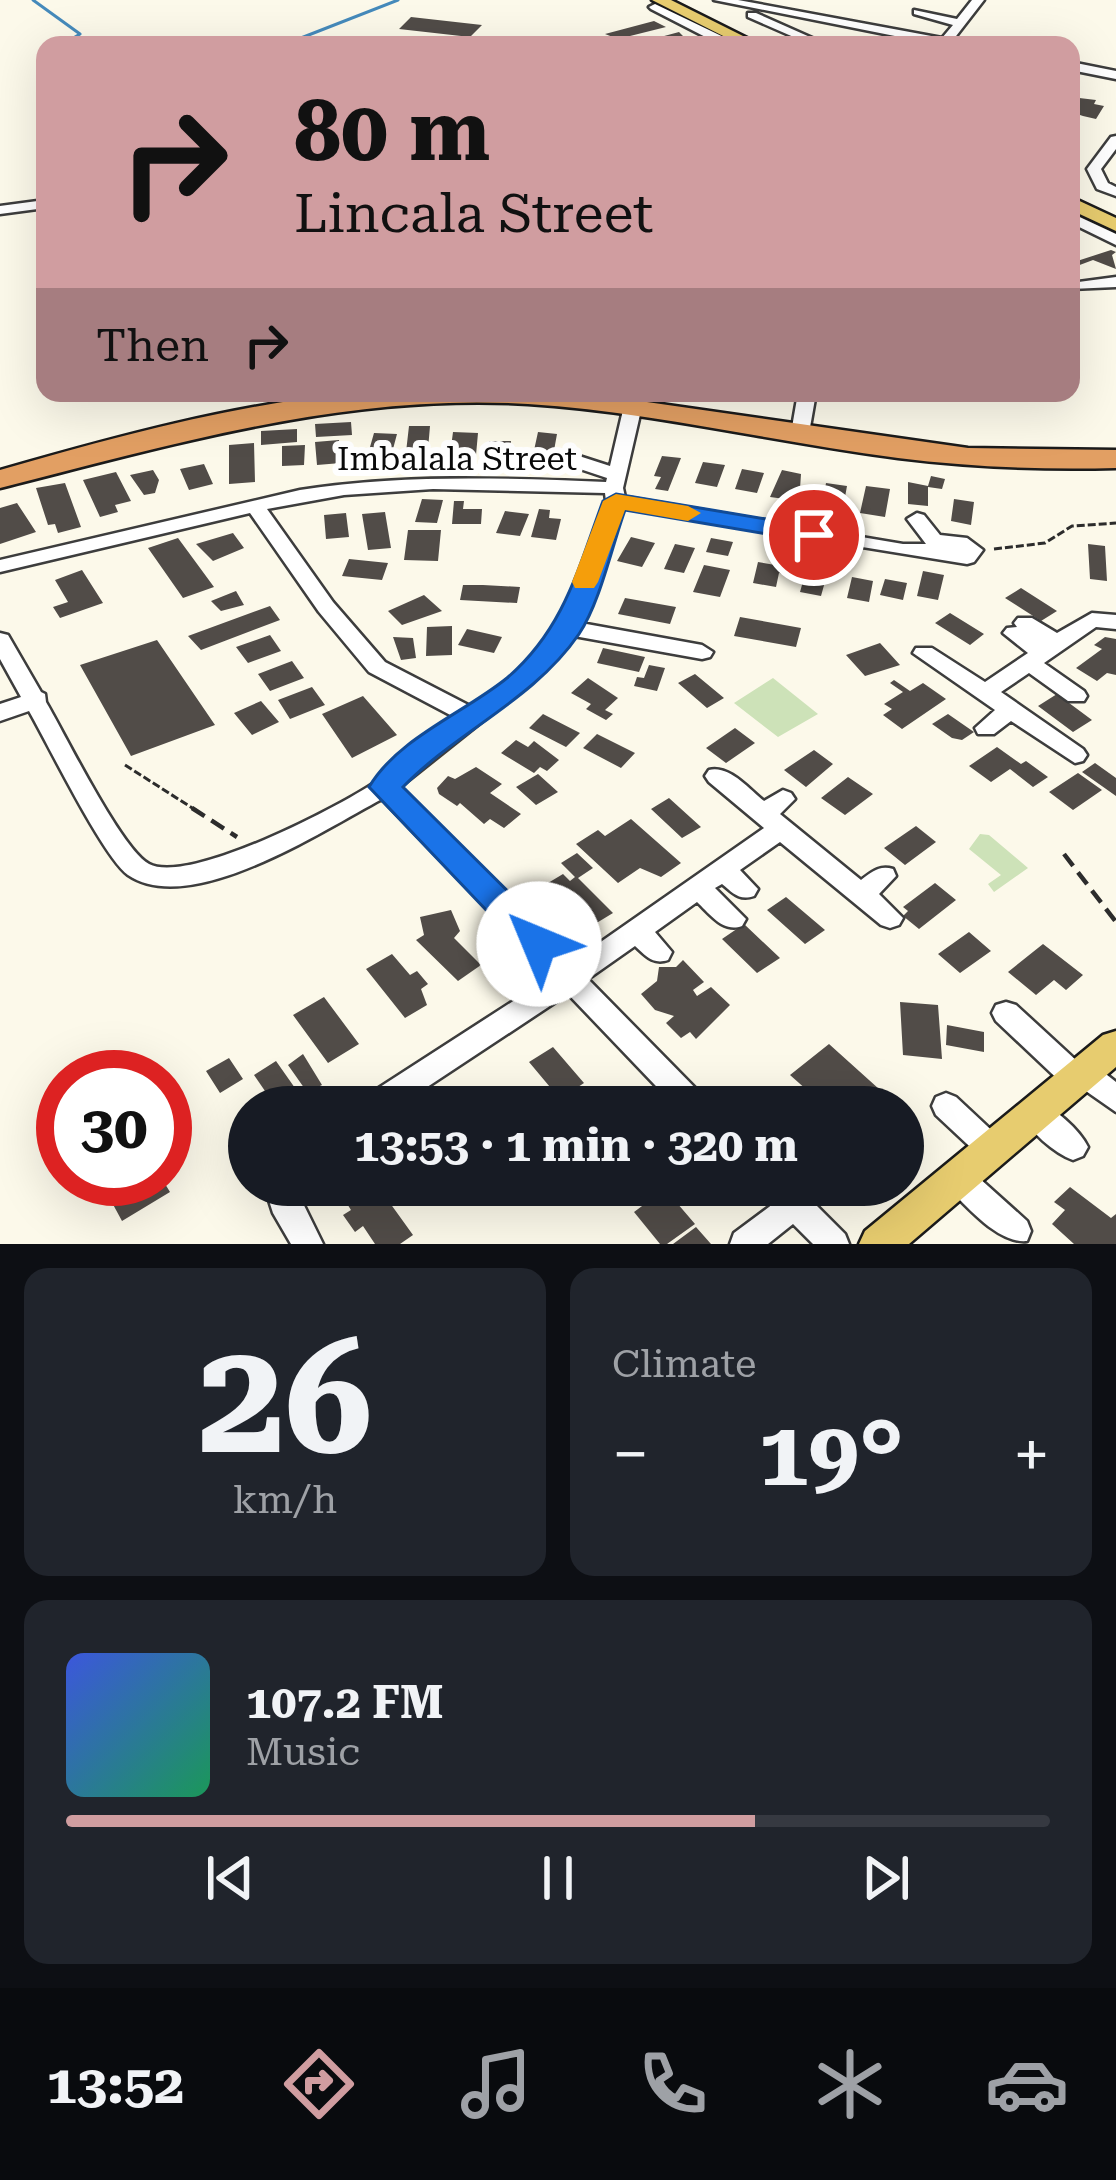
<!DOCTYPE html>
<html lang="en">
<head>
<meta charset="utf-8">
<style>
	:root { --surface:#171b24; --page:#20242c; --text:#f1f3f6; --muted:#9ea1a6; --line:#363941; --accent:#d09da0 }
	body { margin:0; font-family:"Roboto Serif",serif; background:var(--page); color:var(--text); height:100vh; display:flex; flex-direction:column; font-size:45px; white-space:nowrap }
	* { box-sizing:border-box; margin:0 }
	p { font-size:39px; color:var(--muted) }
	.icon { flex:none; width:66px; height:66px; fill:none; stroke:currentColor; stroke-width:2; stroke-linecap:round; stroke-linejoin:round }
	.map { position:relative; height:1244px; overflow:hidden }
	.side { display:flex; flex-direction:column; gap:24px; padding:24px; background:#0d0f14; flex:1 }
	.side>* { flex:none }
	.guide { position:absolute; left:36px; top:36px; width:1044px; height:366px; border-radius:24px; box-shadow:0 12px 48px #0002; background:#d09da0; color:#111; overflow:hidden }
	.speed { position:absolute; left:36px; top:1050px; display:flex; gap:24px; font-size:60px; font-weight:700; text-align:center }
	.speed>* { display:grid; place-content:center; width:156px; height:156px; border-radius:50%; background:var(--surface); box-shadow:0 12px 48px #0002; line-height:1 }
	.speed .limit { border:18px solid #d22; background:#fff; color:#111 }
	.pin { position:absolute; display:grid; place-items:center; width:102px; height:102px; color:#fff; margin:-51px; border:6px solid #fff; border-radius:50%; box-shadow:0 3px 12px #0007 }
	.me { position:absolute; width:132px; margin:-66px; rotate:315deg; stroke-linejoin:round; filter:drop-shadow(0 0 9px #0008) }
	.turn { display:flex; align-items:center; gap:42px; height:252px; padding:0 60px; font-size:54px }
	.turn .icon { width:156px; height:156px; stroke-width:2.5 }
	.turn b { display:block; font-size:84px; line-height:102px }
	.then { display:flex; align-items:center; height:114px; padding:0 60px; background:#0003; gap:24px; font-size:45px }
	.big { font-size:90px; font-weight:700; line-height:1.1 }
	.side .tile { flex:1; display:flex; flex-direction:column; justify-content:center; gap:18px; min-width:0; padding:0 42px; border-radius:24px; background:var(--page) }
	.side .dial { align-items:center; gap:0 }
	.dial b { font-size:156px; line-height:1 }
	.song { display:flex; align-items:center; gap:36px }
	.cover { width:144px; height:144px; border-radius:18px; background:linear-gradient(135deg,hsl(230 70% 55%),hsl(150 70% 35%)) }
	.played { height:12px; border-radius:6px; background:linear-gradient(90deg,var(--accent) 70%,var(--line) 70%) }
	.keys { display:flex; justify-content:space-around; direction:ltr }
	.heat { display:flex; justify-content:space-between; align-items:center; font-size:66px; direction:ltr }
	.side .tiles { flex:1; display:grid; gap:24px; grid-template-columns:1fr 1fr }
	.tile:last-child { grid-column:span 2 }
	.trip { position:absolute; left:228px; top:1086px; width:696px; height:120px; border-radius:60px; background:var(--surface); box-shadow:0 12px 48px #0002; font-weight:700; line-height:120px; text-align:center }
	.tab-bar { display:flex; height:192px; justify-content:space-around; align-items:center; background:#090b0e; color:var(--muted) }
	.tab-bar .icon { width:84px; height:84px }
	.tab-bar .active { color:var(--accent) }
	.tab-bar b { font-size:54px; color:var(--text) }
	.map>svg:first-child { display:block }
</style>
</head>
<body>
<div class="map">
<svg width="1116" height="1244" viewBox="0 0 1116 1244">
	<rect width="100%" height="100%" fill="#fcf9ea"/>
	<!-- green -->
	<path fill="#cde2b8" d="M773 678 818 714 778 737 734 703Z
		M980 834 989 835 1028 868 994 892 988 884 1001 875 969 849Z"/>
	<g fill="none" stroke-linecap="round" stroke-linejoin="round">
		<!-- stream -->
		<path stroke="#458abb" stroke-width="3" d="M33 0 80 34 62 45
			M283 45 398 0"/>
	</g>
	<!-- building -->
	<path fill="#514c48" d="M411 17 482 25 470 37 399 29Z
		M654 21 666 27 618 39 605 34Z
		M679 32 685 38 669 44 631 45Z
		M407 36 459 42 458 45H397Z
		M1071 97 1096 100 1094 104 1104 106 1096 119 1083 116 1071 112Z
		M1111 250 1116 252 1112 255 1116 269 1093 260 1077 266 1071 263Z
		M351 422 352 435 316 437 315 424Z
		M409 426H430L427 461H405Z
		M297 429V442L261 445V431Z
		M453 432 478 433 476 455H450Z
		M538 432 557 434 553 456 533 455Z
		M374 433 397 434 389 464H397L396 472H382L383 462 366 461Z
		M339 440 341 463 317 465 315 442Z
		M489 441H511L509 464H486Z
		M254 443 255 482 229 484V445Z
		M305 445 304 465 282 466V446Z
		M662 456 681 458 668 491 655 489 661 477 654 476Z
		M703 462 725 465 717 487 695 483Z
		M204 464 213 484 189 490 180 469Z
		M742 469 764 473 757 493 735 489Z
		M153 470 159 480 155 493 144 495 130 475Z
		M782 470 801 474 800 489 795 488 792 500 770 497Z
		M116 472 131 501 115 505 118 512 100 517 83 480Z
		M931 476 945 479 942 489 928 487V506L908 504V482L928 486Z
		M65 483 81 527 58 533 55 524 48 525 36 488Z
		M826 483 847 486 843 508 822 505Z
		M866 486 890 489 885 517 860 513Z
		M422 499 443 500 437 523 415 522Z
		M954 499 974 502 971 525 951 521Z
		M454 501H464L463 509H482L481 524H452Z
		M17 503 36 532 0 544V508Z
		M539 509 550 510 549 518 561 519 556 540 531 537Z
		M505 511 529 514 520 536 496 533Z
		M385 512 391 548 368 550 362 514Z
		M346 513 349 537 326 539 324 515Z
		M408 530H441L438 561 404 560Z
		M233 533 244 548 213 561 196 544Z
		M631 537 655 543 642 567 617 561Z
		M178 538 214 587 183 598 148 548Z
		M711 538 733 542 728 556 706 552Z
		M675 544 695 548 684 573 664 569Z
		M1088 544 1105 546 1107 581 1090 579Z
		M349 559 388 563 382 580 342 576Z
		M758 562 787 567 785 574 779 573 776 587 753 583Z
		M704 565 730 570 720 597 693 592Z
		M807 567 828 571 821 596 800 592Z
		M82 570 103 603 60 618 53 607 68 602 55 580Z
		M923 571 944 575 938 600 917 596Z
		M852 577 873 581 869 602 847 598Z
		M885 579 907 583 903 600 880 595Z
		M463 585H483L520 587 517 603 460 600Z
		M1021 588 1057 611 1041 621 1005 598Z
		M236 591 244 605 221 611 211 601Z
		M424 595 442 611 402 625 388 611Z
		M625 598 676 607 670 624 618 614Z
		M270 606 280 620 201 650 188 636Z
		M950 613 984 634 970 645 935 623Z
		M740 617 801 628 796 647 734 636Z
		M452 626V655L426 656 427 627Z
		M467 629 502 637 494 653 458 645Z
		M270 635 281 651 248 663 236 647Z
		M393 637 413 638 416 658 401 660Z
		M1105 637 1116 639V675L1107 673 1097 681 1076 668 1102 649 1094 645Z
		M157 640 215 725 131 756 80 665Z
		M880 643 900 665 865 676 846 655Z
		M603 648 645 657 639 672 597 663Z
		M292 661 304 678 270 691 258 674Z
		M649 665 665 668 657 691 634 686 637 677 644 678Z
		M695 674 724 698 707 708 678 683Z
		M588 678 618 698 605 710 613 714 606 720 586 709 591 704 571 693Z
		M894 680 910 691 923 683 946 699 902 729 883 715 892 709 884 704 903 692 890 683Z
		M312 687 325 705 290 719 278 700Z
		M1057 694 1092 720 1073 732 1038 706Z
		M363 696 397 735 352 758 322 714Z
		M261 701 279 722 252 735 234 713Z
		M543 714 580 733 566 747 529 728Z
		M948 714 974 732 962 740 952 738 932 724Z
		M735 728 755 743 726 763 706 748Z
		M597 734 635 753 621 768 583 748Z
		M516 740 528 747 534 741 559 760 547 771 540 767 534 773 501 753Z
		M997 747 1021 764 1026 761 1048 777 1033 787 1010 769 991 782 969 766Z
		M814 750 833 764 806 787 784 770Z
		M1095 763 1116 778V796L1082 772Z
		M476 767 502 784 490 793 521 814 504 828 490 819 484 824 460 803 457 806 439 794 437 788 448 776 455 779Z
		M1078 773 1102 790 1073 810 1049 792Z
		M538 774 558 792 536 805 516 787Z
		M848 777 873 794 845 815 821 798Z
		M669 798 701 827 682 838 651 809Z
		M631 819 681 863 661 877 640 868 618 883 576 844 598 830 605 836Z
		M916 826 936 842 905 865 884 848Z
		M577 853 593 868 578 878 613 913 585 930 566 910 572 906 548 883 563 874 570 881 575 877 561 863Z
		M935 883 956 900 919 929 903 916 908 911 903 907Z
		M786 897 825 930 805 944 767 910Z
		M451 910 460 931 454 938 481 965 458 981 416 940 424 935 420 917Z
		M744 924 780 958 757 973 722 939Z
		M969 932 991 951 960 973 938 954Z
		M1043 944 1083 975 1066 990 1054 980 1036 995 1008 972Z
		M392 954 410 975 417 971 428 984 421 989 427 1005 405 1018 366 969Z
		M683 960 704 982 693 990 697 996 711 987 730 1005 696 1039 690 1032 681 1038 666 1023 674 1016 655 1010 641 994 657 981 659 967H676Z
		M324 997 359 1044 328 1063 293 1015Z
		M900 1002 938 1005 942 1059 903 1055Z
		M947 1025 984 1032V1052L946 1045Z
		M829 1044 899 1107H826L790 1075Z
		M553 1047 584 1083 560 1099 529 1062Z
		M303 1054 322 1085 307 1092 288 1065Z
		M229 1058 243 1079 220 1093 206 1071Z
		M276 1061 302 1098 287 1107H276L254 1075Z
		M500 1088 516 1107H482L478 1102Z
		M128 1179H162L170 1192 122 1221 109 1197 131 1184Z
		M351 1185H377L413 1235 400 1244H375L363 1226 355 1232 343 1215 351 1210 344 1199 349 1196 345 1189Z
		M1070 1187 1111 1218 1116 1214V1244H1074L1052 1224 1065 1210 1054 1202Z
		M665 1189 695 1224 667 1244H660L634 1212Z
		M696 1227 711 1244H673Z"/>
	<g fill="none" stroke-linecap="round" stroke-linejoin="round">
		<defs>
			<path id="minor" d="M714 0H738L942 38 953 25 914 14V10L957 19 972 0H984L953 40 965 45H940Z
				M655 4 734 42 736 45H721L651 9 649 7Z
				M748 13H756L828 45H812L748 17Z
				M1071 62 1116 71V79L1071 70Z
				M1116 136V149L1101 169 1108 183 1116 187V196L1097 189 1087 169 1111 137Z
				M45 200V208L0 214V206Z
				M1071 213 1116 234V245L1071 223Z
				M1116 277V287L1071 289V283Z
				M627 393H645L623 488 625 497 903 544H926L907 519 917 513 924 515 940 535 967 538 983 550 974 562 967 564 623 508 581 623 702 645 713 652 710 657 702 659 574 636 533 681 400 787 572 962 764 828 709 782 705 776 709 770C729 765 748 788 764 801L783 790 791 793 795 799 780 814 861 880C872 872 879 865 893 869L896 876 879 894 903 918 899 925 890 928 881 925 780 842 740 870 758 889 754 896C739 901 733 893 722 884L715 888 746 919 742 926C723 933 710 914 697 902L655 932 672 952 668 960C653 965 646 956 635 946L588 979 705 1098 709 1107H676L568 994 397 1107H359L363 1098 552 976 382 799C325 829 191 918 128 875 103 857 48 744 29 711L0 721V704L21 697 0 659V633L8 635 41 692 45 694 46 702C65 734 121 849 149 864 189 885 341 806 377 781 404 761 429 737 456 718L369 672 319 612 250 513 0 572V560L300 490C402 474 503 478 606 482L607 478 562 463 560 459 563 451H577L579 456 610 466ZM433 489 605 493 606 501C590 540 583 587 560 624 538 658 504 683 472 707L385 662 333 602 267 509 344 495Z
				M798 393H816L809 433 800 438 791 433Z
				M1092 613 1116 615V629L1096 627 1044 663 1084 691 1087 696 1084 701H1068L1029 673 1001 692 1083 749 1087 755 1083 761 1075 763 1011 721 994 734H978L975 728 995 710 913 653 916 648H932L985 682 1028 653 1003 633 1007 628 1017 627 1014 623 1018 618H1032L1057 633Z
				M1006 1002 1016 1005 1078 1062 1093 1064 1116 1082V1112L1083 1089 1067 1088 996 1021 992 1013 996 1005Z
				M946 1093 956 1097 1002 1140 1007 1149 1002 1158 992 1162 982 1158 936 1115 932 1106 936 1097Z
				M1035 1100C1054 1107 1079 1129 1088 1147L1083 1156 1073 1160C1054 1153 1029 1131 1021 1113L1025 1104Z
				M958 1164 968 1168 1027 1221 1031 1231 1027 1241C998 1244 967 1206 948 1188L943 1178 948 1168Z
				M264 1185H294L323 1244H291L273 1213Z
				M759 1185H836L832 1195 817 1206 845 1234 849 1244H813L793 1224 768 1244H730L734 1233 773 1204Z"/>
			<path id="major" d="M652 0H671L761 45H741Z
				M1071 197 1116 218V231L1071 210Z
				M1116 1031V1067L909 1244H859L865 1231 1103 1035Z"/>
			<path id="highway" d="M351 393H584L968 448 1116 450V468C1043 470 971 467 898 458 774 442 653 412 528 404 345 393 175 444 0 488V470C115 437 232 405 351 393Z"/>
		</defs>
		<!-- minor casing -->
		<use href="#minor" stroke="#3d3d3d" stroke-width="5"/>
		<!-- major casing -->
		<use href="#major" stroke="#1b1b1b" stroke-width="5"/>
		<!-- highway casing -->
		<use href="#highway" stroke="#1b1b1b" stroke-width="5"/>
		<!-- path-far1 -->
		<path stroke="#2c2c2c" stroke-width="3" stroke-dasharray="8 3" stroke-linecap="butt" d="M994 549 1045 543 1072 526 1116 523
			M125 765 197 811"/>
		<!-- path -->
		<path stroke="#2c2c2c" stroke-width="4.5" stroke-dasharray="15 8" stroke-linecap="butt" d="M192 808 237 837
			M1064 854 1116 922"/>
		<!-- minor -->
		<use href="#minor" fill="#fff" fill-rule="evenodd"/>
		<!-- major -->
		<use href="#major" fill="#e7cc6f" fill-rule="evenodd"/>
		<!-- highway -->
		<use href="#highway" fill="#e29f63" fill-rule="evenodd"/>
	</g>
	<!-- route -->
	<path fill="#1a73e8" stroke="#114b97" stroke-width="3" d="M616 494 814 527 827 535 814 542 625 510C612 546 600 603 579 634 534 700 457 731 403 787L551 934 556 944 551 953 539 958 527 953 369 787C398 738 464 713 507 678 564 629 578 569 603 501Z"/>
	<!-- slow -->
	<path fill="#f59e0b" d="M616 494 688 506 701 513 688 521 625 510 598 582 594 588H575L572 582 603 501Z"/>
	<g text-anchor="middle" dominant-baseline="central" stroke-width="12" stroke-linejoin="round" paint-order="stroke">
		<!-- street labels -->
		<g font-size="33" fill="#0a0a0a" stroke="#fff">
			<text x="457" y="458">Imbalala Street</text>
		</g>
	</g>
</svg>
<div class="speed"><div class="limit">30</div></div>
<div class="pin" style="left:814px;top:535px;background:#d93025"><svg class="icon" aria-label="arrive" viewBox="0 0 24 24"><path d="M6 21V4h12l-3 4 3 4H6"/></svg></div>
<svg class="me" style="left:539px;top:944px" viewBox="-20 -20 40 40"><circle r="19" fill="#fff"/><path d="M0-13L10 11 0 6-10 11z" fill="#1a73e8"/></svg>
<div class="trip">13:53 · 1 min · 320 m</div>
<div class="guide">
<div class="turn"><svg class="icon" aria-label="right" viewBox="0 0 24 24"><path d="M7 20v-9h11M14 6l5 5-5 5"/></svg><div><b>80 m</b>Lincala Street</div></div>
<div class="then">Then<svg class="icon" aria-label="right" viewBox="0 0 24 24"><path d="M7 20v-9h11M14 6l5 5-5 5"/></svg></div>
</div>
</div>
<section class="side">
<div class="tiles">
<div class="tile dial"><b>26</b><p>km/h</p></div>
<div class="tile"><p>Climate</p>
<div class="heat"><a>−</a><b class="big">19°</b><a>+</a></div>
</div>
<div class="tile">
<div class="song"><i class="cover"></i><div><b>107.2 FM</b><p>Music</p></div></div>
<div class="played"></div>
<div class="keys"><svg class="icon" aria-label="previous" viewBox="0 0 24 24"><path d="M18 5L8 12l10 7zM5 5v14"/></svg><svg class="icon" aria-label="pause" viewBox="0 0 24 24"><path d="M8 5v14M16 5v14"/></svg><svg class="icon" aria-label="next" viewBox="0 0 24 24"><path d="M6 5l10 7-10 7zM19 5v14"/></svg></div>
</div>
</div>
</section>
<nav class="tab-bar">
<b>13:52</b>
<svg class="icon active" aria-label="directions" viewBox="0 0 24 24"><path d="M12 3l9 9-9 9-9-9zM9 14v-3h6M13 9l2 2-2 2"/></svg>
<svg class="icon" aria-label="music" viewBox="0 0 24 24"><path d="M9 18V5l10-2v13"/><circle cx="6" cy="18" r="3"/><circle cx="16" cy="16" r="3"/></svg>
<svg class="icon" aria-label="phone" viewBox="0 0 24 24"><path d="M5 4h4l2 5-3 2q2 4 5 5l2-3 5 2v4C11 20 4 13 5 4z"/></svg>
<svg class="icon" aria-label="climate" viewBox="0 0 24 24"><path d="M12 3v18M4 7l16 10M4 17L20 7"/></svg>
<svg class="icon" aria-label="car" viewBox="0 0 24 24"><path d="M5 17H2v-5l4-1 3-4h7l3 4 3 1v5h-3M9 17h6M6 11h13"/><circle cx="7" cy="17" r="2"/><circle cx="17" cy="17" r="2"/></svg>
</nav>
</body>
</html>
